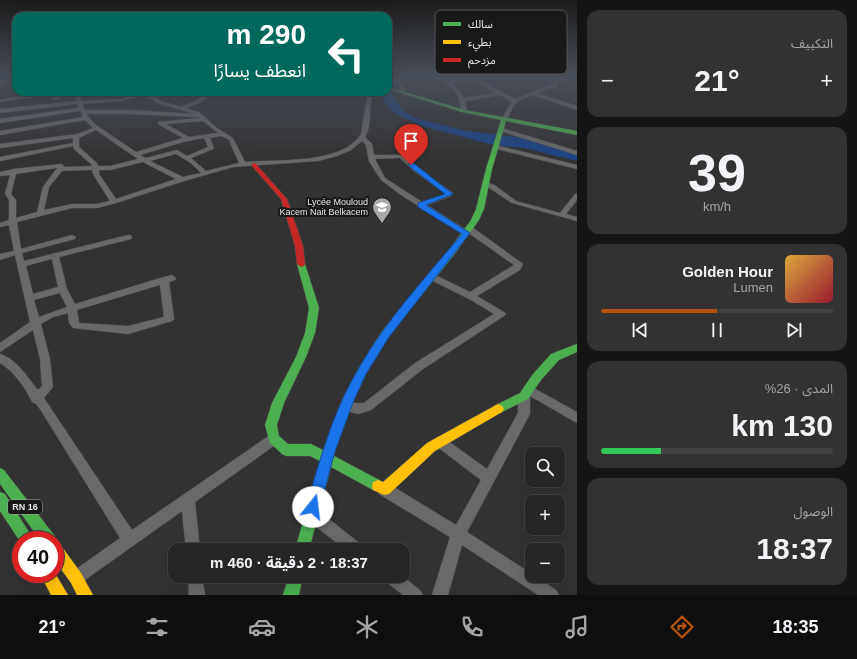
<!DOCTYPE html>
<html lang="ar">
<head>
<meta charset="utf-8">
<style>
	:root { --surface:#262626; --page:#323232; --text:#f1f3f6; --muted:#a4a5a7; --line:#424343; --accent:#b45309 }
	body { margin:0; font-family:Arial,"Noto Sans Arabic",sans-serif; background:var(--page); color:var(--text); direction:rtl; height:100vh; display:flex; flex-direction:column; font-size:15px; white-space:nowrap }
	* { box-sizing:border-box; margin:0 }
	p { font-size:13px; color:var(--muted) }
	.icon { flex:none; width:22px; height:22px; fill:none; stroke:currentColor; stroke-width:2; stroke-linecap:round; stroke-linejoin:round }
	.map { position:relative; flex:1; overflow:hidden; direction:ltr }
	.sheet { display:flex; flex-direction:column; gap:10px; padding:10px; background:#151515; width:280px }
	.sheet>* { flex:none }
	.banner { position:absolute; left:12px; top:12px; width:380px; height:84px; border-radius:12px; box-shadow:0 4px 16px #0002,0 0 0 1px var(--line); direction:rtl; background:#00695c; color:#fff; overflow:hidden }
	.buttons { position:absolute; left:525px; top:447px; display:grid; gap:8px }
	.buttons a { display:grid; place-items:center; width:40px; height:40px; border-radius:8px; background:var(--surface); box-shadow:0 4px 16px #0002,0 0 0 1px var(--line); font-size:20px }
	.speed { position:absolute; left:12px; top:531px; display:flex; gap:8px; font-size:20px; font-weight:700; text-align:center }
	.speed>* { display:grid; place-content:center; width:52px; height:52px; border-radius:50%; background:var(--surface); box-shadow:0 4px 16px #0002,0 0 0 1px var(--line); line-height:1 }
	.speed .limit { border:6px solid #d22; background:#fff; color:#111 }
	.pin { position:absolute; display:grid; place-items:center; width:34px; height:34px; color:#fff; margin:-41px -17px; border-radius:50% 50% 50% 0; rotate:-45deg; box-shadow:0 0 4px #0007 }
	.pin .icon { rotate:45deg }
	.me { position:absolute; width:44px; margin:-22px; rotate:16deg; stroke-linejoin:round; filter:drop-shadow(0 0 3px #0008) }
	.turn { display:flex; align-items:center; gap:14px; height:84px; padding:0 20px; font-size:18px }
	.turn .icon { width:52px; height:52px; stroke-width:2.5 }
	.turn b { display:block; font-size:28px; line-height:34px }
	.big { font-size:30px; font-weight:700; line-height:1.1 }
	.sheet .card { flex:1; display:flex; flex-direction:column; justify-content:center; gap:6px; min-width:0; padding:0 14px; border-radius:12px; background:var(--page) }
	.sheet .dial { align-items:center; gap:0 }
	.dial b { font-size:52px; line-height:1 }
	.song { display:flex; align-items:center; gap:12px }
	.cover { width:48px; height:48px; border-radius:6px; background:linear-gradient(135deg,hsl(40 70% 55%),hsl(350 70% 35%)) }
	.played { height:4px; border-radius:2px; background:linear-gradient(90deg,var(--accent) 50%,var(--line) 50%) }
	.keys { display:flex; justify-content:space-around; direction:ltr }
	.heat { display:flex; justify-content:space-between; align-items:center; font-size:22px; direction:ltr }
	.charge { height:6px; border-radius:3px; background:linear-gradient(90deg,#34c759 26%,var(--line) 0) }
	.trip { position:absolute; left:168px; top:543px; width:242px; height:40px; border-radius:12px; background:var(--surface); box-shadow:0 4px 16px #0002,0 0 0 1px var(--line); font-weight:700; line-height:40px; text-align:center; direction:rtl }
	.dock { display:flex; height:64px; justify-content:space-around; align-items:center; background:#0f0f0f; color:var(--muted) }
	.dock .icon { width:28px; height:28px }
	.dock .selected { color:var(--accent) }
	.dock b { font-size:18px; color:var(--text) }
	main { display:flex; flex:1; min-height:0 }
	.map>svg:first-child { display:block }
</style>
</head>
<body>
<main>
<section class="sheet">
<div class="card"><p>التكييف</p>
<div class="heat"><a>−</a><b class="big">21°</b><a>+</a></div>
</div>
<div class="card dial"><b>39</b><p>km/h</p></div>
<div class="card">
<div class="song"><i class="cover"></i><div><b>Golden Hour</b><p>Lumen</p></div></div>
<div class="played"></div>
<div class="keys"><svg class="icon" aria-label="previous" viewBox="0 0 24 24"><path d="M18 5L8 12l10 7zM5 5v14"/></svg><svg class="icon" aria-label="pause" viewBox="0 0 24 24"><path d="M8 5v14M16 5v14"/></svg><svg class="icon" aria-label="next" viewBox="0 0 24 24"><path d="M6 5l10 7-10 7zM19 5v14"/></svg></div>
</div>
<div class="card"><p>المدى · 26%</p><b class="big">130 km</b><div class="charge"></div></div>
<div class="card"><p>الوصول</p><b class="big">18:37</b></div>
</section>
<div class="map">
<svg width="577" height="595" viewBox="0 0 577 595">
	<rect width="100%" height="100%" fill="#323232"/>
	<!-- water -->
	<path fill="#1e4385" d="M388 78 397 85 390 91C398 103 402 112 416 118L467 131 524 138 577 153V161L524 148 489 144 419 125 393 112 384 102 380 92H388Z"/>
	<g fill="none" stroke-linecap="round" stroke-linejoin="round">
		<defs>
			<path id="street" d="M392 76H396L404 87 406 95H402L400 87Z
				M432 76H437L448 81 471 79 467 76C473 75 506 95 515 99L553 84 554 80 566 78 563 76H568L573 78 558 82 557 86 537 93 577 106V110L533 95 519 100 513 106 507 120 504 122 501 120 512 102 500 95 465 101 467 111 464 113 461 111C460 88 448 86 432 76ZM474 81 496 93 464 98 457 88 452 83Z
				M16 78V80L0 85V83Z
				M50 92H61L0 102V100Z
				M65 92H71L56 100 52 99Z
				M75 92H79L81 101 122 99 142 92H150L149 93 161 101 181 107 195 101 211 92H216L199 103 186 108 199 112 217 128 233 138 245 162C277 159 342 165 361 134L367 98 369 92H373C368 107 373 124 365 137L372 144 374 155H404L418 169 453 193 451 196 427 205 465 229 469 227H472L523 264 520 270 477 296 504 312 506 314 504 316 423 369 371 410 358 414 342 410 340 407 342 404C349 401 356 404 364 403L415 363 494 314 471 300 429 279 428 277 429 275H435L470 292 514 265 470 234 467 235H464L401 195 381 180 369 161 366 145 362 141 351 150 337 156 318 161 233 167 184 181 116 203 97 208H72L17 222 21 249 72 235 76 237 75 239 22 253 24 261 128 235H131L132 237 131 239 59 257 67 289 75 304 164 277 172 275 176 278 175 280 169 282 174 319 172 321 128 334 73 328 69 323 68 313 53 317 41 324 50 359 53 387 44 398 132 530 270 435 274 434 278 435 280 439 278 443 195 502 200 550H186L182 511 82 582 77 584 72 582 70 577 72 572 120 538 40 409 36 404 32 402C26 389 14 371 0 363V354C17 359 27 377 38 390L42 386 40 359 33 330 0 352V343L30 322 15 255 0 260V254L14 251 9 225 0 227V223L9 220V200L5 194 10 175 0 176V172L14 169 61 164 63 165 64 167 92 166V165L74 149 73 146 0 161V157L73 143V138L0 148V144L77 134 93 128 85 120 0 135V131L83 117 80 111 0 123V119L78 108 77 104 0 113V109L76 101ZM145 95 157 103 195 114 130 110H85L82 104 122 101ZM86 114H130L199 117 200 118 158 122V124L183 138 136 152 96 125ZM203 121 218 133 189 137 166 124ZM96 130 138 159 110 166H98L97 163 79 147V138ZM222 136 229 140 239 163 206 171 191 158 213 149 214 148 210 138ZM204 138 208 147 187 156 177 150 146 158 140 155 183 142ZM176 154 191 163 201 173 183 177 150 161ZM400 158 414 171 446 194 422 202 385 178 375 159ZM143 162 176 179 116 199 99 174V170H110ZM57 168 43 187 37 212 16 218V200L11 194 16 174ZM92 170 93 174 110 201 97 204H72L44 210 49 187 62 171ZM52 259 58 287 33 294 26 266ZM160 285 164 317 128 326 79 323 77 310ZM60 293 67 307 39 317 34 300Z
				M502 128 577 151V155L500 131 499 130Z
				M495 145 577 165V169L493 148V146Z
				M485 181 496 186 516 201 560 213 575 194 577 193V200L566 214 577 217V221L512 203 483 184V182Z
				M528 385 577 412V423L530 396V414L467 532 532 574V576H535L556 590 559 595H538L462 545 448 595H432L450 537 379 494 378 489 379 484 384 483 389 484 456 525 481 480 436 446 434 442 436 438 440 437 444 438 487 469 518 413V396L520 393 523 392 524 387Z
				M311 507 316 509 362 545 364 550H346L306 519 304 514 306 509Z
				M188 576H202L205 595H189Z
				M383 576H402L420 590 423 595H403L385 581Z"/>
			<path id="fast" d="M388 87 465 110 577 131V135L506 121 492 169 484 209 479 220 454 255 388 337 366 374 354 400 335 451 334 456 383 482 384 486 383 490 378 492 373 490 331 467 309 550H295L320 461 310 456H286L282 454 270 443 265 425 272 403 296 357 305 333 309 308 297 264 301 261 305 264 319 308 315 333 306 357 284 403 277 425 279 436 288 444H311L323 450 342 400 358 369 382 331 448 251 471 220 476 209 486 169 501 120 462 112 388 89Z
				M577 344V352L559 360 541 380 528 399 498 414 494 412 492 409 494 406 520 393 533 374 551 354Z
				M0 468 4 470 54 535 56 540 55 542V540H40L0 484Z
				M0 492 5 494 34 540H21V543L0 511Z
				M289 576H303L299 595H283Z"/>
			<path id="slow" d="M498 404 502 406 504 409 502 412 435 451 389 494 384 495 373 490 372 486 373 482 378 480 383 482 427 443Z
				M55 542 60 544 81 573 93 595H77L71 583 55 561Z
				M55 573 68 595H51L40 574Z"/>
			<path id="jam" d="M254 163 256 164 287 199 303 246 305 264 304 266 301 267 297 264 295 246 281 199 252 166V164Z"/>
		</defs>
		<!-- street casing -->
		<use href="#street" stroke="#505050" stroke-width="1"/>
		<!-- fast casing -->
		<use href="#fast" stroke="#505050" stroke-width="1"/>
		<!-- slow casing -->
		<use href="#slow" stroke="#505050" stroke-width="1"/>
		<!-- jam casing -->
		<use href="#jam" stroke="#505050" stroke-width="1"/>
		<!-- street -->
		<use href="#street" fill="#696969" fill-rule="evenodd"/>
		<!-- fast -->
		<use href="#fast" fill="#4caf50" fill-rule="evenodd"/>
		<!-- slow -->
		<use href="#slow" fill="#ffc107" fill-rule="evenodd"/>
		<!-- jam -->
		<use href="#jam" fill="#c62828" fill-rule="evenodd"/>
	</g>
	<!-- sky -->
	<linearGradient id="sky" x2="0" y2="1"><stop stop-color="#1c1c1c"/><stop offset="0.48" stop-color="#494f5a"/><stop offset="1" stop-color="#494f5a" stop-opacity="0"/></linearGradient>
	<rect width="577" height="159" fill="url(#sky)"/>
	<!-- route -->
	<path fill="#1a73e8" stroke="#114b97" d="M409 163H413L453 194 426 205 470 233 389 337 366 374 354 400 335 451 320 507 318 512 313 514 308 512 306 507C320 460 333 411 359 368 387 319 426 277 462 234L418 207V203L445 194 409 166Z"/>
	<!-- icons -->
	<defs>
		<symbol id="school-pin" viewBox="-11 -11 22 30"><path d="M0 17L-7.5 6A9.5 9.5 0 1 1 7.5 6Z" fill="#a8a8a9" stroke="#19191a"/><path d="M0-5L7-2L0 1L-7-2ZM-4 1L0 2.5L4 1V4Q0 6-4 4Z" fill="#fff"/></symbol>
	</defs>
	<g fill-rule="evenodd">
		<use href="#school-pin" x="371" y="196" width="22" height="30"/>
	</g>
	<g text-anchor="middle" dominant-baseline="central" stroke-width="4" stroke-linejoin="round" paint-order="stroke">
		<!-- far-poi labels -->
		<g font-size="9" fill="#e8e7e9" stroke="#19191a" text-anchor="end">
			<text x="368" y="202">Lycée Mouloud<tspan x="368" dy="10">Kacem Nait Belkacem</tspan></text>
		</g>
		<!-- shield labels -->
		<rect fill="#19191a" stroke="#aaa9ab" stroke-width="1" x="8" y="500" width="34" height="14" rx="3"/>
		<g font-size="9" font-weight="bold" fill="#e8e7e9">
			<text x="25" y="507">RN 16</text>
		</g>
	</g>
	<!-- legend -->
	<rect x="435" y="10" width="132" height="64" rx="6" fill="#19191a" stroke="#575758" stroke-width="1"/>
	<rect x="443" y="22" width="18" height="4" fill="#4caf50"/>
	<rect x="443" y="40" width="18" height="4" fill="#ffc107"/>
	<rect x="443" y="58" width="18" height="4" fill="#c62828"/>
	<g font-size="11" fill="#e8e7e9">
		<text x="468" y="28">سالك</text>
		<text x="468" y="46">بطيء</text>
		<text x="468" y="64">مزدحم</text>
	</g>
</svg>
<div class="buttons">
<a><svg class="icon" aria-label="search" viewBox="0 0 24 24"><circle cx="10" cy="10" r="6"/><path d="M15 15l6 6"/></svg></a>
<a>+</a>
<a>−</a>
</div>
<div class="speed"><div class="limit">40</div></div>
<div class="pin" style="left:411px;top:165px;background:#d93025"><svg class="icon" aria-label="arrive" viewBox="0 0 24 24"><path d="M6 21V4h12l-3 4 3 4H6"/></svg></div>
<svg class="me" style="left:313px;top:507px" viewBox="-20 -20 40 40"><circle r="19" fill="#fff"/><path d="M0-13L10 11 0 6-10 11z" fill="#1a73e8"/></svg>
<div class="trip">18:37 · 2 دقيقة · 460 m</div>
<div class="banner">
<div class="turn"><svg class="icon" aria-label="left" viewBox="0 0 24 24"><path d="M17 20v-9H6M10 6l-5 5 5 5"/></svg><div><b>290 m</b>انعطف يسارًا</div></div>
</div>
</div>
</main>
<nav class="dock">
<b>18:35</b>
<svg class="icon selected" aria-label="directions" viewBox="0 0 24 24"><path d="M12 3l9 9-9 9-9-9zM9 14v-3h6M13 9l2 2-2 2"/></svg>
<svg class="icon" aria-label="music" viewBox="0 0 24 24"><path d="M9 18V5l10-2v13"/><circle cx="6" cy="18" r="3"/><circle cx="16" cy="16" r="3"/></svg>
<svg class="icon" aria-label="phone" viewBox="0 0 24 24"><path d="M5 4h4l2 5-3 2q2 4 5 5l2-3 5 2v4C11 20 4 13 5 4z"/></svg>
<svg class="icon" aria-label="climate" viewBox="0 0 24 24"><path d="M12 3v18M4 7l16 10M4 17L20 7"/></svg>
<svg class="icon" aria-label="car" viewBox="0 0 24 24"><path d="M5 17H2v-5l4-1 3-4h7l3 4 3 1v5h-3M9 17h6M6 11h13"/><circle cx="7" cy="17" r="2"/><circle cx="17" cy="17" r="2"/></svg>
<svg class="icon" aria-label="filters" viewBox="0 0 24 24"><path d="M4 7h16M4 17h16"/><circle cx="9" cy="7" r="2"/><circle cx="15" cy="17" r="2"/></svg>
<b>21°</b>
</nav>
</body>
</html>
